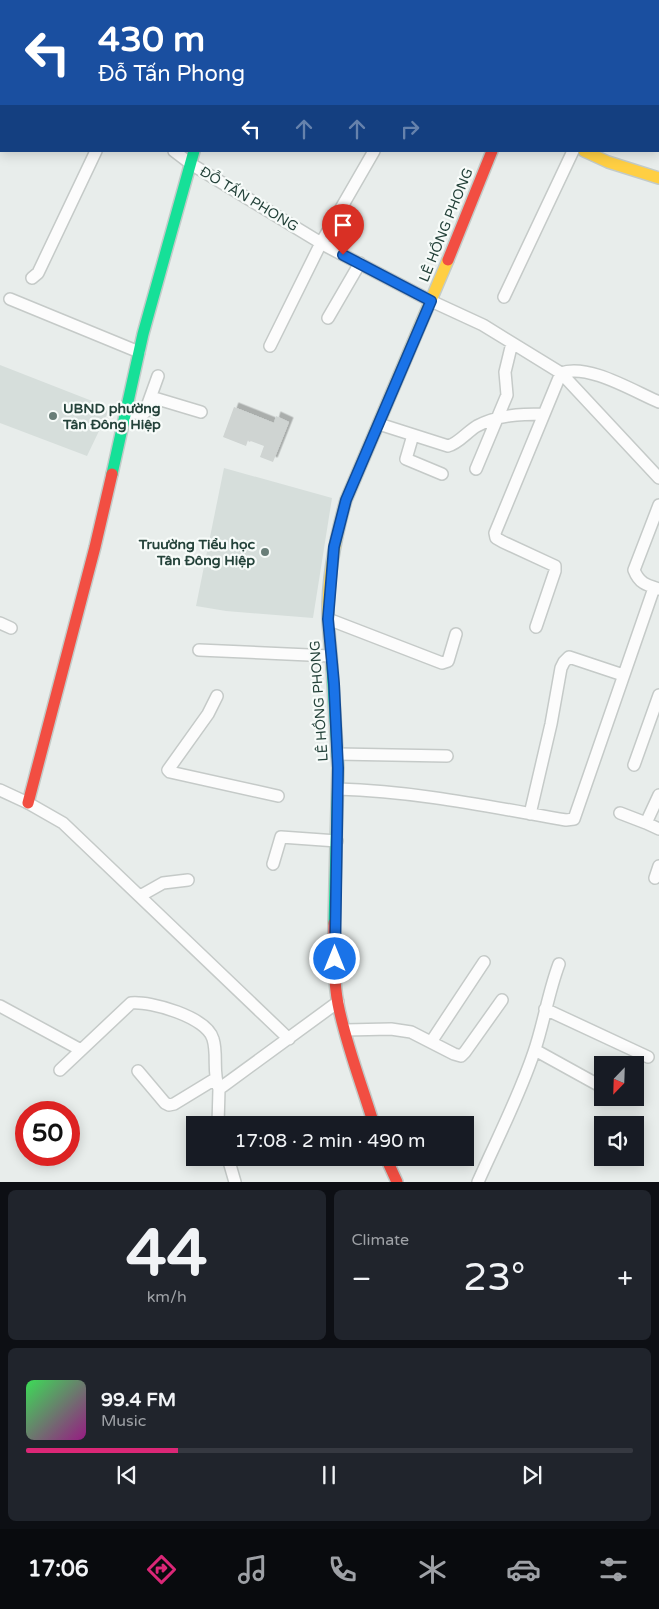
<!DOCTYPE html>
<html lang="en">
<head>
<meta charset="utf-8">
<style>
	:root { --surface:#171b24; --page:#20242c; --text:#f1f3f6; --muted:#9ea1a6; --line:#363941; --accent:#db2777 }
	body { margin:0; font-family:"Varela Round",sans-serif; background:var(--page); color:var(--text); height:100vh; display:flex; flex-direction:column; font-size:19px; white-space:nowrap }
	* { box-sizing:border-box; margin:0 }
	p { font-size:16px; color:var(--muted) }
	.icon { flex:none; width:28px; height:28px; fill:none; stroke:currentColor; stroke-width:2; stroke-linecap:round; stroke-linejoin:round }
	.map { position:relative; height:1182px; overflow:hidden }
	.side { display:flex; flex-direction:column; gap:8px; padding:8px; background:#0d0f14; flex:1 }
	.side>* { flex:none }
	.top-card { position:absolute; left:0px; top:0px; width:660px; height:152px; box-shadow:0 2px 12px #0003; background:#1a4fa0; color:#fff; overflow:hidden }
	.needle { width:32px; rotate:203deg }
	.buttons { position:absolute; left:594px; top:1056px; display:grid; gap:10px }
	.buttons a { display:grid; place-items:center; width:50px; height:50px; border-radius:0px; background:var(--surface); box-shadow:0 2px 12px #0003; font-size:25px }
	.speed { position:absolute; left:15px; top:1101px; display:flex; gap:10px; font-size:25px; font-weight:700; text-align:center }
	.speed>* { display:grid; place-content:center; width:65px; height:65px; border-radius:50%; background:var(--surface); box-shadow:0 2px 12px #0003; line-height:1 }
	.speed .limit { border:8px solid #d22; background:#fff; color:#111 }
	.pin { position:absolute; display:grid; place-items:center; width:42px; height:42px; color:#fff; margin:-51px -21px; border-radius:50% 50% 50% 0; rotate:-45deg; box-shadow:0 0 5px #0007 }
	.pin .icon { rotate:45deg }
	.me { position:absolute; width:55px; margin:-28px; rotate:0deg; stroke-linejoin:round; filter:drop-shadow(0 0 4px #0008) }
	.turn { display:flex; align-items:center; gap:18px; height:105px; padding:0 15px; font-size:22px }
	.turn .icon { width:65px; height:65px; stroke-width:2.5 }
	.turn b { display:block; font-size:35px; line-height:42px }
	.lanes { display:flex; align-items:center; height:48px; padding:0 15px; background:#0003; justify-content:center; gap:25px; direction:ltr }
	.lanes .off { opacity:.35 }
	.big { font-size:38px; font-weight:600; line-height:1.1 }
	.side .card { flex:1; display:flex; flex-direction:column; justify-content:center; gap:8px; min-width:0; padding:0 18px; border-radius:8px; background:var(--page) }
	.side .dial { align-items:center; gap:0 }
	.dial b { font-size:65px; line-height:1 }
	.song { display:flex; align-items:center; gap:15px }
	.cover { width:60px; height:60px; border-radius:8px; background:linear-gradient(135deg,hsl(130 70% 55%),hsl(310 70% 35%)) }
	.played { height:5px; border-radius:2px; background:linear-gradient(90deg,var(--accent) 25%,var(--line) 25%) }
	.keys { display:flex; justify-content:space-around; direction:ltr }
	.heat { display:flex; justify-content:space-between; align-items:center; font-size:28px; direction:ltr }
	.side .tiles { flex:1; display:grid; gap:8px; grid-template-columns:1fr 1fr }
	.card:last-child { grid-column:span 2 }
	.trip { position:absolute; left:186px; top:1116px; width:288px; height:50px; border-radius:0px; background:var(--surface); box-shadow:0 2px 12px #0003; font-weight:600; line-height:50px; text-align:center }
	.tabs { display:flex; height:80px; justify-content:space-around; align-items:center; background:#090b0e; color:var(--muted) }
	.tabs .icon { width:35px; height:35px }
	.tabs .on { color:var(--accent) }
	.tabs b { font-size:22px; color:var(--text) }
	.map>svg:first-child { display:block }
</style>
</head>
<body>
<div class="map">
<svg width="659" height="1182" viewBox="0 0 659 1182">
	<defs>
		<filter id="shadow"><feDropShadow dx="4.5" dy="-4.5" stdDeviation="0" flood-color="#0004"/></filter>
	</defs>
	<rect width="100%" height="100%" fill="#e8edeb"/>
	<!-- built -->
	<path fill="#d6dedb" d="M0 365 110 408 87 456 0 423Z
		M224 468 332 498 313 618 226 611 196 606Z"/>
	<!-- building -->
	<path fill="#cfd4d2" filter="url(#shadow)" d="M234 407 274 423 276 416 289 422 273 462 260 457 264 446 248 440 246 446 223 437Z"/>
	<g fill="none" stroke-linecap="round" stroke-linejoin="round">
		<defs>
			<path id="street" d="M142 0 144 1
				M229 0V1
				M14 1V0
				M359 1 360 0
				M407 1 408 0
				M619 1V0
				M0 29 1 26
				M174 151 191 164 326 246 431 301 483 325 561 373 659 478
				M32 278 38 273 96 151
				M504 297 573 151
				M10 299 139 352
				M328 318 360 263
				M270 346 321 243 374 151
				M151 397 201 412
				M125 412 143 414 145 412 158 376
				M379 424 448 446C458 444 468 431 477 426 498 415 520 414 544 414
				M413 435 406 459 442 474
				M476 469 507 395 505 372 512 343
				M659 505 634 570C639 583 646 585 659 589
				M328 619 442 663 448 661 456 634
				M0 623 11 628
				M536 627 555 571V566L503 542 496 538 495 533 561 373C588 363 633 391 659 402
				M199 650 331 656
				M217 696 208 714 168 770 170 772 278 796
				M337 754 447 756
				M634 765 659 695
				M338 789C415 791 491 807 566 820L574 819 654 588
				M0 790 28 803 63 823 289 1039
				M659 795 646 823 659 829
				M620 813 646 823
				M530 814 551 724 561 668 564 662 569 657 623 675
				M273 864 281 837 337 841
				M655 878 659 866
				M140 896 163 883 188 880
				M0 1006 81 1050
				M545 1009 648 1057
				M345 1030 391 1029 411 1032 454 1054 461 1056 465 1052 502 1000
				M431 1042 484 962
				M535 1050 602 1087
				M60 1070 131 1003C151 1001 207 1017 213 1039 218 1055 212 1072 219 1089L338 1002
				M138 1071 165 1103 169 1105 174 1104 215 1079
				M218 1125 219 1089
				M228 1158 235 1182
				M478 1182C497 1139 519 1097 534 1052 544 1023 548 993 559 964"/>
			<path id="fast" d="M112 474 143 334 194 151
				M332 667 338 768 334 923"/>
			<path id="slow" d="M584 151 608 162 659 178
				M332 667C331 651 329 635 328 620 327 579 335 539 346 500L448 260"/>
			<path id="jam" d="M456 0 457 1
				M448 260 492 151
				M28 803 95 547 112 474
				M334 923C334 950 333 977 338 1004 346 1045 362 1085 374 1125
				M386 1158 397 1182"/>
		</defs>
		<!-- street casing -->
		<use href="#street" stroke="#c5cac8" stroke-width="14"/>
		<!-- fast casing -->
		<use href="#fast" stroke="#c3cbc8" stroke-width="14"/>
		<!-- slow casing -->
		<use href="#slow" stroke="#c3cbc8" stroke-width="14"/>
		<!-- jam casing -->
		<use href="#jam" stroke="#c3cbc8" stroke-width="14"/>
		<!-- street -->
		<use href="#street" stroke="#fcfcfc" stroke-width="11"/>
		<!-- fast -->
		<use href="#fast" stroke="#16e098" stroke-width="11"/>
		<!-- slow -->
		<use href="#slow" stroke="#ffcf43" stroke-width="11"/>
		<!-- jam -->
		<use href="#jam" stroke="#f24e42" stroke-width="11"/>
	</g>
	<g fill="none" stroke-linecap="round" stroke-linejoin="round">
		<defs>
			<path id="route" d="M335 959 338 768 334 684 328 619 334 547 346 500 431 301 343 255"/>
		</defs>
		<!-- route casing -->
		<use href="#route" stroke="#114b97" stroke-width="12"/>
		<!-- route -->
		<use href="#route" stroke="#1a73e8" stroke-width="9"/>
	</g>
	<!-- markers -->
	<g fill="#697e78" stroke="#f7fbf9" stroke-width="2">
		<circle cx="53" cy="416" r="5"/>
		<circle cx="265" cy="552" r="5"/>
	</g>
	<g text-anchor="middle" dominant-baseline="central" stroke-width="4.5" stroke-linejoin="round" paint-order="stroke">
		<!-- street labels -->
		<g font-size="14" fill="#24423a" stroke="#f7fbf9">
			<text transform="translate(249 199) rotate(31)">ĐỖ TẤN PHONG</text>
			<text transform="translate(446 225) rotate(-68)">LÊ HỒNG PHONG</text>
			<text transform="translate(319 701) rotate(-94)">LÊ HỒNG PHONG</text>
		</g>
		<!-- poi labels -->
		<g font-size="14" font-weight="bold" fill="#24423a" stroke="#f7fbf9" text-anchor="start">
			<text x="63" y="408">UBND phường<tspan x="63" dy="16">Tân Đông Hiệp</tspan></text>
			<text x="255" y="544" text-anchor="end">Truường Tiểu học<tspan x="255" dy="16">Tân Đông Hiệp</tspan></text>
		</g>
	</g>
</svg>
<div class="buttons">
<a><svg class="needle" viewBox="-14 -14 28 28"><path d="M0-13l5 13h-10z" fill="#e53935"/><path d="M0 13l5-13h-10z" fill="#9ea1a6"/></svg></a>
<a><svg class="icon" aria-label="sound" viewBox="0 0 24 24"><path d="M4 9h4l5-4v14l-5-4H4zM17 9q2 3 0 6"/></svg></a>
</div>
<div class="speed"><div class="limit">50</div></div>
<div class="pin" style="left:343px;top:255px;background:#d93025"><svg class="icon" aria-label="arrive" viewBox="0 0 24 24"><path d="M6 21V4h12l-3 4 3 4H6"/></svg></div>
<svg class="me" style="left:335px;top:959px" viewBox="-20 -20 40 40"><circle r="17" fill="#1a73e8" stroke="#fff" stroke-width="3"/><path d="M0-11L8 9 0 5-8 9z" fill="#fff"/></svg>
<div class="trip">17:08 · 2 min · 490 m</div>
<div class="top-card">
<div class="turn"><svg class="icon" aria-label="left" viewBox="0 0 24 24"><path d="M17 20v-9H6M10 6l-5 5 5 5"/></svg><div><b>430 m</b>Đỗ Tấn Phong</div></div>
<div class="lanes"><svg class="icon" aria-label="left" viewBox="0 0 24 24"><path d="M17 20v-9H6M10 6l-5 5 5 5"/></svg><svg class="icon off" aria-label="ahead" viewBox="0 0 24 24"><path d="M12 20V5M6 11l6-6 6 6"/></svg><svg class="icon off" aria-label="ahead" viewBox="0 0 24 24"><path d="M12 20V5M6 11l6-6 6 6"/></svg><svg class="icon off" aria-label="right" viewBox="0 0 24 24"><path d="M7 20v-9h11M14 6l5 5-5 5"/></svg></div>
</div>
</div>
<section class="side">
<div class="tiles">
<div class="card dial"><b>44</b><p>km/h</p></div>
<div class="card"><p>Climate</p>
<div class="heat"><a>−</a><b class="big">23°</b><a>+</a></div>
</div>
<div class="card">
<div class="song"><i class="cover"></i><div><b>99.4 FM</b><p>Music</p></div></div>
<div class="played"></div>
<div class="keys"><svg class="icon" aria-label="previous" viewBox="0 0 24 24"><path d="M18 5L8 12l10 7zM5 5v14"/></svg><svg class="icon" aria-label="pause" viewBox="0 0 24 24"><path d="M8 5v14M16 5v14"/></svg><svg class="icon" aria-label="next" viewBox="0 0 24 24"><path d="M6 5l10 7-10 7zM19 5v14"/></svg></div>
</div>
</div>
</section>
<nav class="tabs">
<b>17:06</b>
<svg class="icon on" aria-label="directions" viewBox="0 0 24 24"><path d="M12 3l9 9-9 9-9-9zM9 14v-3h6M13 9l2 2-2 2"/></svg>
<svg class="icon" aria-label="music" viewBox="0 0 24 24"><path d="M9 18V5l10-2v13"/><circle cx="6" cy="18" r="3"/><circle cx="16" cy="16" r="3"/></svg>
<svg class="icon" aria-label="phone" viewBox="0 0 24 24"><path d="M5 4h4l2 5-3 2q2 4 5 5l2-3 5 2v4C11 20 4 13 5 4z"/></svg>
<svg class="icon" aria-label="climate" viewBox="0 0 24 24"><path d="M12 3v18M4 7l16 10M4 17L20 7"/></svg>
<svg class="icon" aria-label="car" viewBox="0 0 24 24"><path d="M5 17H2v-5l4-1 3-4h7l3 4 3 1v5h-3M9 17h6M6 11h13"/><circle cx="7" cy="17" r="2"/><circle cx="17" cy="17" r="2"/></svg>
<svg class="icon" aria-label="filters" viewBox="0 0 24 24"><path d="M4 7h16M4 17h16"/><circle cx="9" cy="7" r="2"/><circle cx="15" cy="17" r="2"/></svg>
</nav>
</body>
</html>
